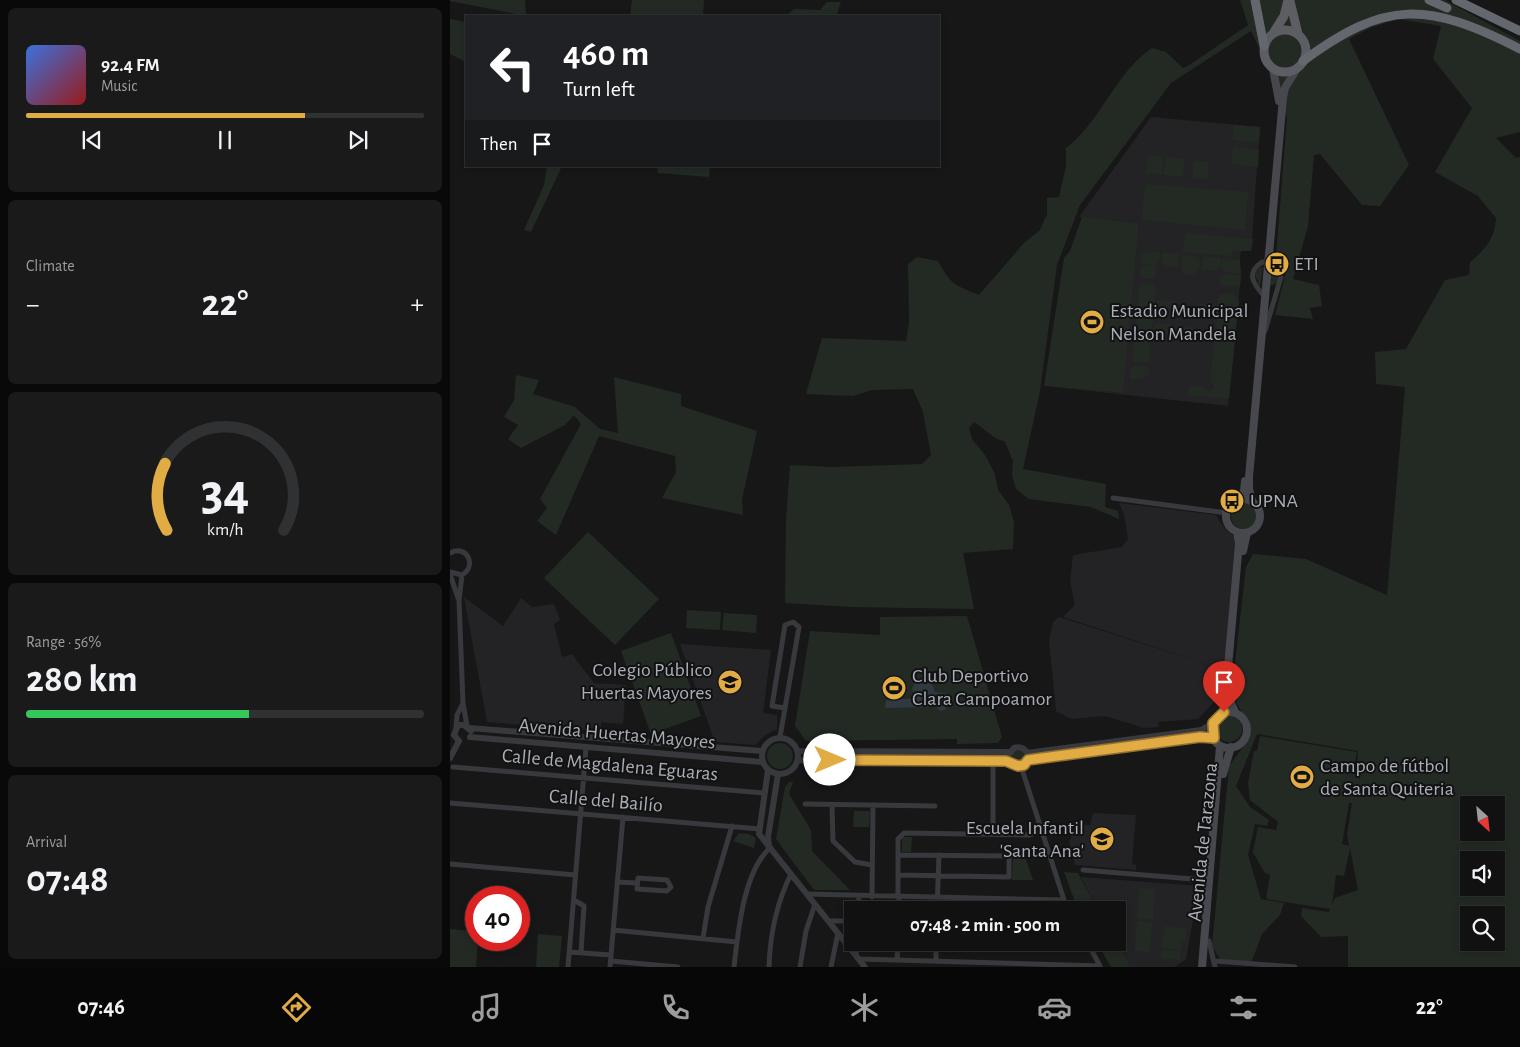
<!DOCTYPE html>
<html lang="en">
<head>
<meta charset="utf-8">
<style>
	:root { --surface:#111112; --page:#1a1a1b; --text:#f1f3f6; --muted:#9c9d9f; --line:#303132; --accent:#e2ac45 }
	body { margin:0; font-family:"Alegreya Sans",sans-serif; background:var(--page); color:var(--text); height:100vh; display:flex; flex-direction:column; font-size:19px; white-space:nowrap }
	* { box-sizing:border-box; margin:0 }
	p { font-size:16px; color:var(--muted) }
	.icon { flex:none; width:28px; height:28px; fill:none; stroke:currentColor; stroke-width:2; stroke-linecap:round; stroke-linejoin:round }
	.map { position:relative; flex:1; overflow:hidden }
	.panel { display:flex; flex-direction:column; gap:8px; padding:8px; background:#09090a; width:450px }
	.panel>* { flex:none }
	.hud { position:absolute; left:15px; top:15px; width:475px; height:152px; border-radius:0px; box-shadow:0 2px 8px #0003,0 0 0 1px var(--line); background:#202124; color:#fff; overflow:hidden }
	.needle { width:32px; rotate:153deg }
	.fabs { position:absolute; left:1010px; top:796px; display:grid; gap:10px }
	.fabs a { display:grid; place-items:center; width:45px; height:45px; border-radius:0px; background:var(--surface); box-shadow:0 2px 8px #0003,0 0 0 1px var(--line); font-size:25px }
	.speed { position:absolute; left:15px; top:886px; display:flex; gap:10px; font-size:25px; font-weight:700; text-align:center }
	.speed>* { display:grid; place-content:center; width:65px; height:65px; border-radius:50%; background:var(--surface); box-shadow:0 2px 8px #0003,0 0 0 1px var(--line); line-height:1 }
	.speed .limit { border:8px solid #d22; background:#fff; color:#111 }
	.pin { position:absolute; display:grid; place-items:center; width:42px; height:42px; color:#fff; margin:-51px -21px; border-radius:50% 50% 50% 0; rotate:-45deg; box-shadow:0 0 5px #0007 }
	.pin .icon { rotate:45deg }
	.me { position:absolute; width:55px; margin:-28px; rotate:90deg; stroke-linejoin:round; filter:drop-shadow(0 0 4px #0008) }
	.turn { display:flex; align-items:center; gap:18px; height:105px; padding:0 15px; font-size:22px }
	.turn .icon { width:65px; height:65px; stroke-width:2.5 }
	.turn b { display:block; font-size:35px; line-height:42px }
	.then { display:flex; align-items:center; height:48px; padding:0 15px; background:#0003; gap:10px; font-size:19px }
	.big { font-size:38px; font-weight:700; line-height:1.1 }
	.panel .card { flex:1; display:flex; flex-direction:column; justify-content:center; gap:8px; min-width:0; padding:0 18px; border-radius:8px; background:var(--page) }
	.panel .dial { align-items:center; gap:0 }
	.dial svg { height:130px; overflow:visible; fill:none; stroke:var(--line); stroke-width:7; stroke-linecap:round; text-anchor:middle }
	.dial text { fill:var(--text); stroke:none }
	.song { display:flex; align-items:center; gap:15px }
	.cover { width:60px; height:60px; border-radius:8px; background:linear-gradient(135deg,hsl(220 70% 55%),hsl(0 70% 35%)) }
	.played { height:5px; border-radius:2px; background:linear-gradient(90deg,var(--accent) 70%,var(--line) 70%) }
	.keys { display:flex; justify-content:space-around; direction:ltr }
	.heat { display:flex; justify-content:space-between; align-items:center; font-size:28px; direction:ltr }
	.charge { height:8px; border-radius:4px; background:linear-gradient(90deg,#34c759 56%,var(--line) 0) }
	.trip { position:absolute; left:394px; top:901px; width:282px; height:50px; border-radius:0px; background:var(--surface); box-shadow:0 2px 8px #0003,0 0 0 1px var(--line); font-weight:700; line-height:50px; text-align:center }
	.dock { display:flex; height:80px; justify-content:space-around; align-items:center; background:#070707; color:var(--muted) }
	.dock .icon { width:35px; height:35px }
	.dock .selected { color:var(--accent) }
	.dock b { font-size:22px; color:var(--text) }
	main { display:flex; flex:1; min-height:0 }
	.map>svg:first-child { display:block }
</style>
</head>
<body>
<main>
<section class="panel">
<div class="card">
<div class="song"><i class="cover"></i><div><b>92.4 FM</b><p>Music</p></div></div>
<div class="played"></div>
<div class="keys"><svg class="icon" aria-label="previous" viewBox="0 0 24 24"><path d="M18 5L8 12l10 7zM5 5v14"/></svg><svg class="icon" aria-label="pause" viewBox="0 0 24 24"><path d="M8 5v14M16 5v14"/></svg><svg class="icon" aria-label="next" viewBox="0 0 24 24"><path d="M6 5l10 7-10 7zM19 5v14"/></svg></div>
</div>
<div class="card"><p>Climate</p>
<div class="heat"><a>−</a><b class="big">22°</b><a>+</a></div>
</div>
<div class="card dial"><svg viewBox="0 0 100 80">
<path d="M14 69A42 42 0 1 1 86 69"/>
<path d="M14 69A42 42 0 0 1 13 28" stroke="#e2ac45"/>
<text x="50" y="56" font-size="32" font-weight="700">34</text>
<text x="50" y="72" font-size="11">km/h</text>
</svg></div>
<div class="card"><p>Range · 56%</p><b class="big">280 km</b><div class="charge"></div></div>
<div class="card"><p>Arrival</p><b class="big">07:48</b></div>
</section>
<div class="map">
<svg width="1070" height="967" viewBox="0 0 1070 967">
	<rect width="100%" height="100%" fill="#171718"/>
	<!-- built -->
	<path fill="#232325" d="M701 117 810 127 801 251H791L789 264 791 274 778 406 594 386 672 393 689 223 629 217Z
		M669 503 766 515 775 529 785 537 775 669 767 667 766 700 748 719 708 722 709 727 694 728 655 716 621 719 606 711 599 641 603 622 609 617 766 667 613 617 625 605 620 581 623 555 672 547 678 539 674 514Z
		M14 597 53 626 71 598 82 607 104 604 110 620 104 624 112 657 122 654 144 683 176 685 173 724 151 722V729L139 728 138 730 37 722Z
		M230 644 321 650 313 713 327 715V729L317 734 305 745 265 742Z
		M643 813 686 815 682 864 686 865V870L625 865 619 842 622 835 633 825H640Z
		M631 877 749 886 736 959 725 967H680L668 940V910H648Z"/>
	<!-- green -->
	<path fill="#232a24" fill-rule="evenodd" d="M75 0 76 16 0 1V0Z
		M182 0H254L253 16H180Z
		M790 0H995L1070 41V132L1046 138 1066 158 1070 157V967H898V936L871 937 851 916 852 908 879 912 880 909 816 899 820 875 814 872 803 852 808 827 826 830 828 822 800 800 798 783 804 751H807L810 736 907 752 904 766 907 767 908 751 807 734 786 786 800 807 819 820 817 826 805 824 798 855 811 899 834 903 830 915 812 934 801 963 770 959 762 946 779 766 799 739 801 728 787 704 783 681 796 567 803 554 856 559 937 595 955 387 926 384 925 352 956 349 995 280 1019 275 1020 262C1035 250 1045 238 1046 218L1028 196 985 172 1022 108 983 59 991 26 949 19 922 27 899 39 959 165 930 206 912 205 870 154 864 155 858 226 843 279 869 285 872 306 860 308 863 319 825 315 836 272 826 258 837 117 824 71 813 56 801 31 721 83 630 205 607 265 590 391 573 469 656 484 655 507 668 511 669 519 641 507 579 499 566 489 562 475 563 461 555 442C540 437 537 430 524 422L519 428 522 439 535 455 545 474 548 490 559 505 564 522 563 549 513 553 524 609 401 607 335 603 336 519 340 465 382 467 472 464 481 455 473 412 463 389 422 390 403 396 356 394 372 338 456 341 459 322 458 264 467 257 488 261C501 285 505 285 529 295L574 243 590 230 597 214V198L609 197 616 166V148C622 143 628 138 633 132 657 105 671 69 702 48L716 52 733 68 741 64 798 25ZM899 803H902L897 834 899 846 892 844ZM1019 805H1046V832H1019ZM900 848 908 890 885 898 882 905 886 875 894 876ZM1019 860H1046V888H1019ZM1019 915H1046V942H1019Z
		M377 2H391L386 16H336L344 9 370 10Z
		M0 19 16 22V62L0 54Z
		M784 125 810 127 809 142 783 140Z
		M783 147 809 150 808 167 781 164Z
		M698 155 713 157 712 175 696 173Z
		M716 157 735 159 733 177 713 175Z
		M744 161 759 162 757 179 742 178Z
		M97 166H112L81 232 74 230 94 185Z
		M207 166H260L259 177 208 173Z
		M695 184 798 192 795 230 692 220Z
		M632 217 689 223 673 393 594 386 614 258 620 251Z
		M736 233 803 239 801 251H782L781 256 733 252Z
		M695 251 710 252 709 261 706 265 691 264 692 254Z
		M712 253 729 254 728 267 715 266 711 261Z
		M732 255 750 257 749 269 745 274 737 275 732 271Z
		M753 257 771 258 770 267 766 270H752Z
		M773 259 790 260 791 274 776 272 771 266Z
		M691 266H706L705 279 693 278 690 275Z
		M813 266 810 287 805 275 808 269Z
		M821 268 824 269 829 275 827 283 821 286 818 284Z
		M776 274 791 275 790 286 770 285V278Z
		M692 284 704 285 706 290 699 361 697 363 685 362 682 359 689 287Z
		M782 292 789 300 779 399 740 395 738 393 739 385 753 387 759 392 765 387 760 380 768 314 750 312V304L768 305 769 295Z
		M707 300 725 301V309L707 308Z
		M705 323 723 325 722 335 703 333Z
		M727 325 743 328 742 336 726 334Z
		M685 365 699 367V374L693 379H680L681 368Z
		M66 375 89 380 83 394 125 407 150 429 168 433 164 377 231 394V406L307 431 292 500 293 515 212 498 226 472 225 456 149 436 106 535 87 521 97 508 90 499 131 424 124 415 115 425 71 448 58 439 68 425 54 417 64 400Z
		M781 516a13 13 0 1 1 26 0a13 13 0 1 1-26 0Z
		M138 532 209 599 165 645 94 578Z
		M237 610 271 612 270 630 236 628Z
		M274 613 307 615 306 633 272 630Z
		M517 616 552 737 548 743 507 744V739L356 741 345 726 360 631 430 635V617Z
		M221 633 251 716 201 734 171 651Z
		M766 729a13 13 0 1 1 26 0a13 13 0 1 1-26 0Z
		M317 756a13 13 0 1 1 26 0a13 13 0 1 1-26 0Z
		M561 757a7 7 0 1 1 14 0a7 7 0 1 1-14 0Z
		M339 782H343L339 794 361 830 362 851 400 890H364L326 839 335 787Z
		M404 811H420L419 827H403Z
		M289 833 299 834 306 838 304 848 283 841Z
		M452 837H462L461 852H452Z
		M563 854H574L583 880H562Z
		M614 872 628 873 648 910H628Z
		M689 888 705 889 703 920 687 918Z
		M687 921 702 922 700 952 685 951Z
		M714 926 737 929 736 941H731V950L712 948Z
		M0 929 23 931 26 934V940H28L26 967H0Z
		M88 934 112 936 109 967H86Z
		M668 940 680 967H661L647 943 668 942Z
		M712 950 731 951 730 960 711 958Z"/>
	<!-- water -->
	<path fill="#313940" d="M469 678 480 679 485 692 498 694 501 699 495 710 490 711 479 697V707L435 708 436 700C445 702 452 698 463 699L468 695 467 691 463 692 462 688Z"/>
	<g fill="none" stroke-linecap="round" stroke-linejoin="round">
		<!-- minor -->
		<path stroke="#38393d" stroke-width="5" d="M813 295C803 283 796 273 812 262 821 263 829 267 831 277L815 331
			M663 498 777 513
			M0 553C16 544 28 565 12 575L0 572
			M0 574 8 598
			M12 575 9 601 13 703 17 726
			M6 728 7 715 13 703
			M330 737 349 627 343 622 335 625 322 706 335 708
			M543 760V834
			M571 766 614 900 620 910
			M3 767 315 793
			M0 803 310 829
			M355 804 485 806
			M382 805 383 841 405 862 422 865
			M0 864 125 875
			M633 870 755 880 760 882
			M448 875 559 877V856L448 855
			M188 878 217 880 221 887 217 891 187 889Z
			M167 882 187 883
			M357 894 614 900
			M422 897 423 805
			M448 897V839L454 833 580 835 592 831
			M124 900 134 906 131 952
			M408 910 409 896
			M449 910V897
			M487 910 489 855
			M378 921H402
			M163 930 287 942
			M253 938 258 907 282 826
			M759 941 765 967
			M637 942 650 966
			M119 952 161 955
			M406 956 407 942
			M409 959 650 966
			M447 960 448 942
			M161 961 228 967
			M486 961V942
			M765 961 845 967
			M118 967 136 748
			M160 967 173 817
			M284 967C288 933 293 872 320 848
			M319 967C320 936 327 902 341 874
			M350 967 356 931 365 904
			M381 967 388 933"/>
		<!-- tertiary -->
		<path stroke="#38393d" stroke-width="6" d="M19 728 312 751
			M20 737 312 762
			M312 756a18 18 0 1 1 36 0a18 18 0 1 1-36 0Z
			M9 741 4 735 8 725H14L21 731
			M348 751 560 752
			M577 753 751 730 763 723
			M559 754 564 748C571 746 577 749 578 756
			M0 758 9 741
			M348 760 556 761 568 766 574 765 578 760 592 758 752 736 764 737
			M318 770 309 834 415 967
			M319 847 318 837 328 774"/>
		<!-- secondary -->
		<path stroke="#46484d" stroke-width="8" d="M823 69 829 101
			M789 499 794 491 795 481
			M776 516a17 17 0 1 1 34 0a17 17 0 1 1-34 0Z
			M802 501 799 489V477L833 98 835 88 848 67
			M793 551 797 533
			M781 687V703L785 712
			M774 712 789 543 787 532
			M761 730a18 18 0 1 1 36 0a18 18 0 1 1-36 0Z
			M773 774 781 747
			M752 967 770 746"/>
		<!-- trunk -->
		<path stroke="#5c5e64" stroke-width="9" d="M840 1 848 34
			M814 51a21 21 0 1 1 42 0a21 21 0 1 1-42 0Z
			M824 32 834 16 838 0"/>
		<!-- motorway -->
		<path stroke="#64676d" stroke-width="9" d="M805 0 814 46
			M979 0 997 8
			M1006 0 1070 31
			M853 61C936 0 976 1 1070 49"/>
	</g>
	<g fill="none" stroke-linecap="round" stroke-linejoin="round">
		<defs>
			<path id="route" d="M380 760 556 761 568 766 574 765 578 760 592 758 750 737 764 738 763 723 774 712"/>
		</defs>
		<!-- route casing -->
		<use href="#route" stroke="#93702d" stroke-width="12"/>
		<!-- route -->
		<use href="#route" stroke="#e2ac45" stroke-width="9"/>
	</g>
	<!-- icons -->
	<defs>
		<symbol id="bus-disc" viewBox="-11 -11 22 22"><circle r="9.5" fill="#e2ac45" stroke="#121213"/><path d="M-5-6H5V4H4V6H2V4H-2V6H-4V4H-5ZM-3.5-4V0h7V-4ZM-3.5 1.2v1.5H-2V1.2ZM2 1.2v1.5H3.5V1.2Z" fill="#111"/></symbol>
		<symbol id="stadium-disc" viewBox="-11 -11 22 22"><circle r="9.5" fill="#e2ac45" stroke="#121213"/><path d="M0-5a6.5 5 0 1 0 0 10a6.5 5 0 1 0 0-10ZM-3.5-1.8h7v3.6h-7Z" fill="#111"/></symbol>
		<symbol id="school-disc" viewBox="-11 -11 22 22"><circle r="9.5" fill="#e2ac45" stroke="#121213"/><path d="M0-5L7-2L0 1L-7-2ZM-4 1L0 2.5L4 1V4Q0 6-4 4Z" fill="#111"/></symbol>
	</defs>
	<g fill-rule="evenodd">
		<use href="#bus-disc" x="813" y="250" width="28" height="28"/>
		<use href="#stadium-disc" x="628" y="308" width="28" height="28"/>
		<use href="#bus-disc" x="768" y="487" width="28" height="28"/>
		<use href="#school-disc" x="266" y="668" width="28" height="28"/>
		<use href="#stadium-disc" x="430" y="674" width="28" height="28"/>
		<use href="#stadium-disc" x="838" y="763" width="28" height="28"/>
		<use href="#school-disc" x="638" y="825" width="28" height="28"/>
	</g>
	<g text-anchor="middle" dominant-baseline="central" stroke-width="4" stroke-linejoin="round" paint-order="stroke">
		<!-- poi labels -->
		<g font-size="20" fill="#aaaeb7" stroke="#121213" text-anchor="start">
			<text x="844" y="264">ETI</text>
			<text x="660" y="311">Estadio Municipal<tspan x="660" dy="23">Nelson Mandela</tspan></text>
			<text x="800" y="501">UPNA</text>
			<text x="262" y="670" text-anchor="end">Colegio Público<tspan x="262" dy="23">Huertas Mayores</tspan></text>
			<text x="462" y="676">Club Deportivo<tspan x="462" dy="23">Clara Campoamor</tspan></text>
			<text x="870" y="766">Campo de fútbol<tspan x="870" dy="23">de Santa Quiteria</tspan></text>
			<text x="634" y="828" text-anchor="end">Escuela Infantil<tspan x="634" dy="23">'Santa Ana'</tspan></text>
		</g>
		<!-- street labels -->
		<g font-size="20" fill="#aaaeb7" stroke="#121213">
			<text transform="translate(167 734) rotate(5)">Avenida Huertas Mayores</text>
			<text transform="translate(160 765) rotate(5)">Calle de Magdalena Eguaras</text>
			<text transform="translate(156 801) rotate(5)">Calle del Bailío</text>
			<text transform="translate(753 842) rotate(-84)">Avenida de Tarazona</text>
		</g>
	</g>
</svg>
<div class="fabs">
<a><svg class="needle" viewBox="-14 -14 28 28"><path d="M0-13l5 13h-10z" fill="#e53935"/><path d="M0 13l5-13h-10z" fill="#9c9d9f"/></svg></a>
<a><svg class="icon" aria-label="sound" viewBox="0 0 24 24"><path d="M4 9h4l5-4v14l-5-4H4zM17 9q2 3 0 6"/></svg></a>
<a><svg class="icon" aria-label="search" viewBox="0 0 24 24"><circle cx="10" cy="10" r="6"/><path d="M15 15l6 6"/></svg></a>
</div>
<div class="speed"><div class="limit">40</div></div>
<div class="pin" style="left:774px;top:712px;background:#d93025"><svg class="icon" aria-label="arrive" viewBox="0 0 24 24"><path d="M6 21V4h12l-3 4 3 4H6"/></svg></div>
<svg class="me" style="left:380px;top:760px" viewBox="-20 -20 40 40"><circle r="19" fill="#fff"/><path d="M0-13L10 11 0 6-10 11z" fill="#e2ac45"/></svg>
<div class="trip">07:48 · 2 min · 500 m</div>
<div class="hud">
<div class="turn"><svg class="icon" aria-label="left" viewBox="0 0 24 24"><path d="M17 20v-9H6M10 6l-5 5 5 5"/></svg><div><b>460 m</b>Turn left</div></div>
<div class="then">Then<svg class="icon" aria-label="arrive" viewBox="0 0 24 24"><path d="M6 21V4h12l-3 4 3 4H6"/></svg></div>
</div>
</div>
</main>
<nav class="dock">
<b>07:46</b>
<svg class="icon selected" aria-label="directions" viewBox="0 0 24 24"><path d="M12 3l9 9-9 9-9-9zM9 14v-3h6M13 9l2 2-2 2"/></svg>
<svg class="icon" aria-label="music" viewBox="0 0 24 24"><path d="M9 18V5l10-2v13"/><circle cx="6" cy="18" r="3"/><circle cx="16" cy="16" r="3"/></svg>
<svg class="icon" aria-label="phone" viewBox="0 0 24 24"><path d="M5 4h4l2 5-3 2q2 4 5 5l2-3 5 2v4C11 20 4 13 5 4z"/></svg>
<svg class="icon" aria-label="climate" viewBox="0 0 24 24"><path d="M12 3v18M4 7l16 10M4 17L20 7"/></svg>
<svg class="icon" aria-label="car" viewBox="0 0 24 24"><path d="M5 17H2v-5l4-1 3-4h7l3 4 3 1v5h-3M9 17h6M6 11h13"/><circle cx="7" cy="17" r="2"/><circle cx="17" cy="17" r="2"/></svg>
<svg class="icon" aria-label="filters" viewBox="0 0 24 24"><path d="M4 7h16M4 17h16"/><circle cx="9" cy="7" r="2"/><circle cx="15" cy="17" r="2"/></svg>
<b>22°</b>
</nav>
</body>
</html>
